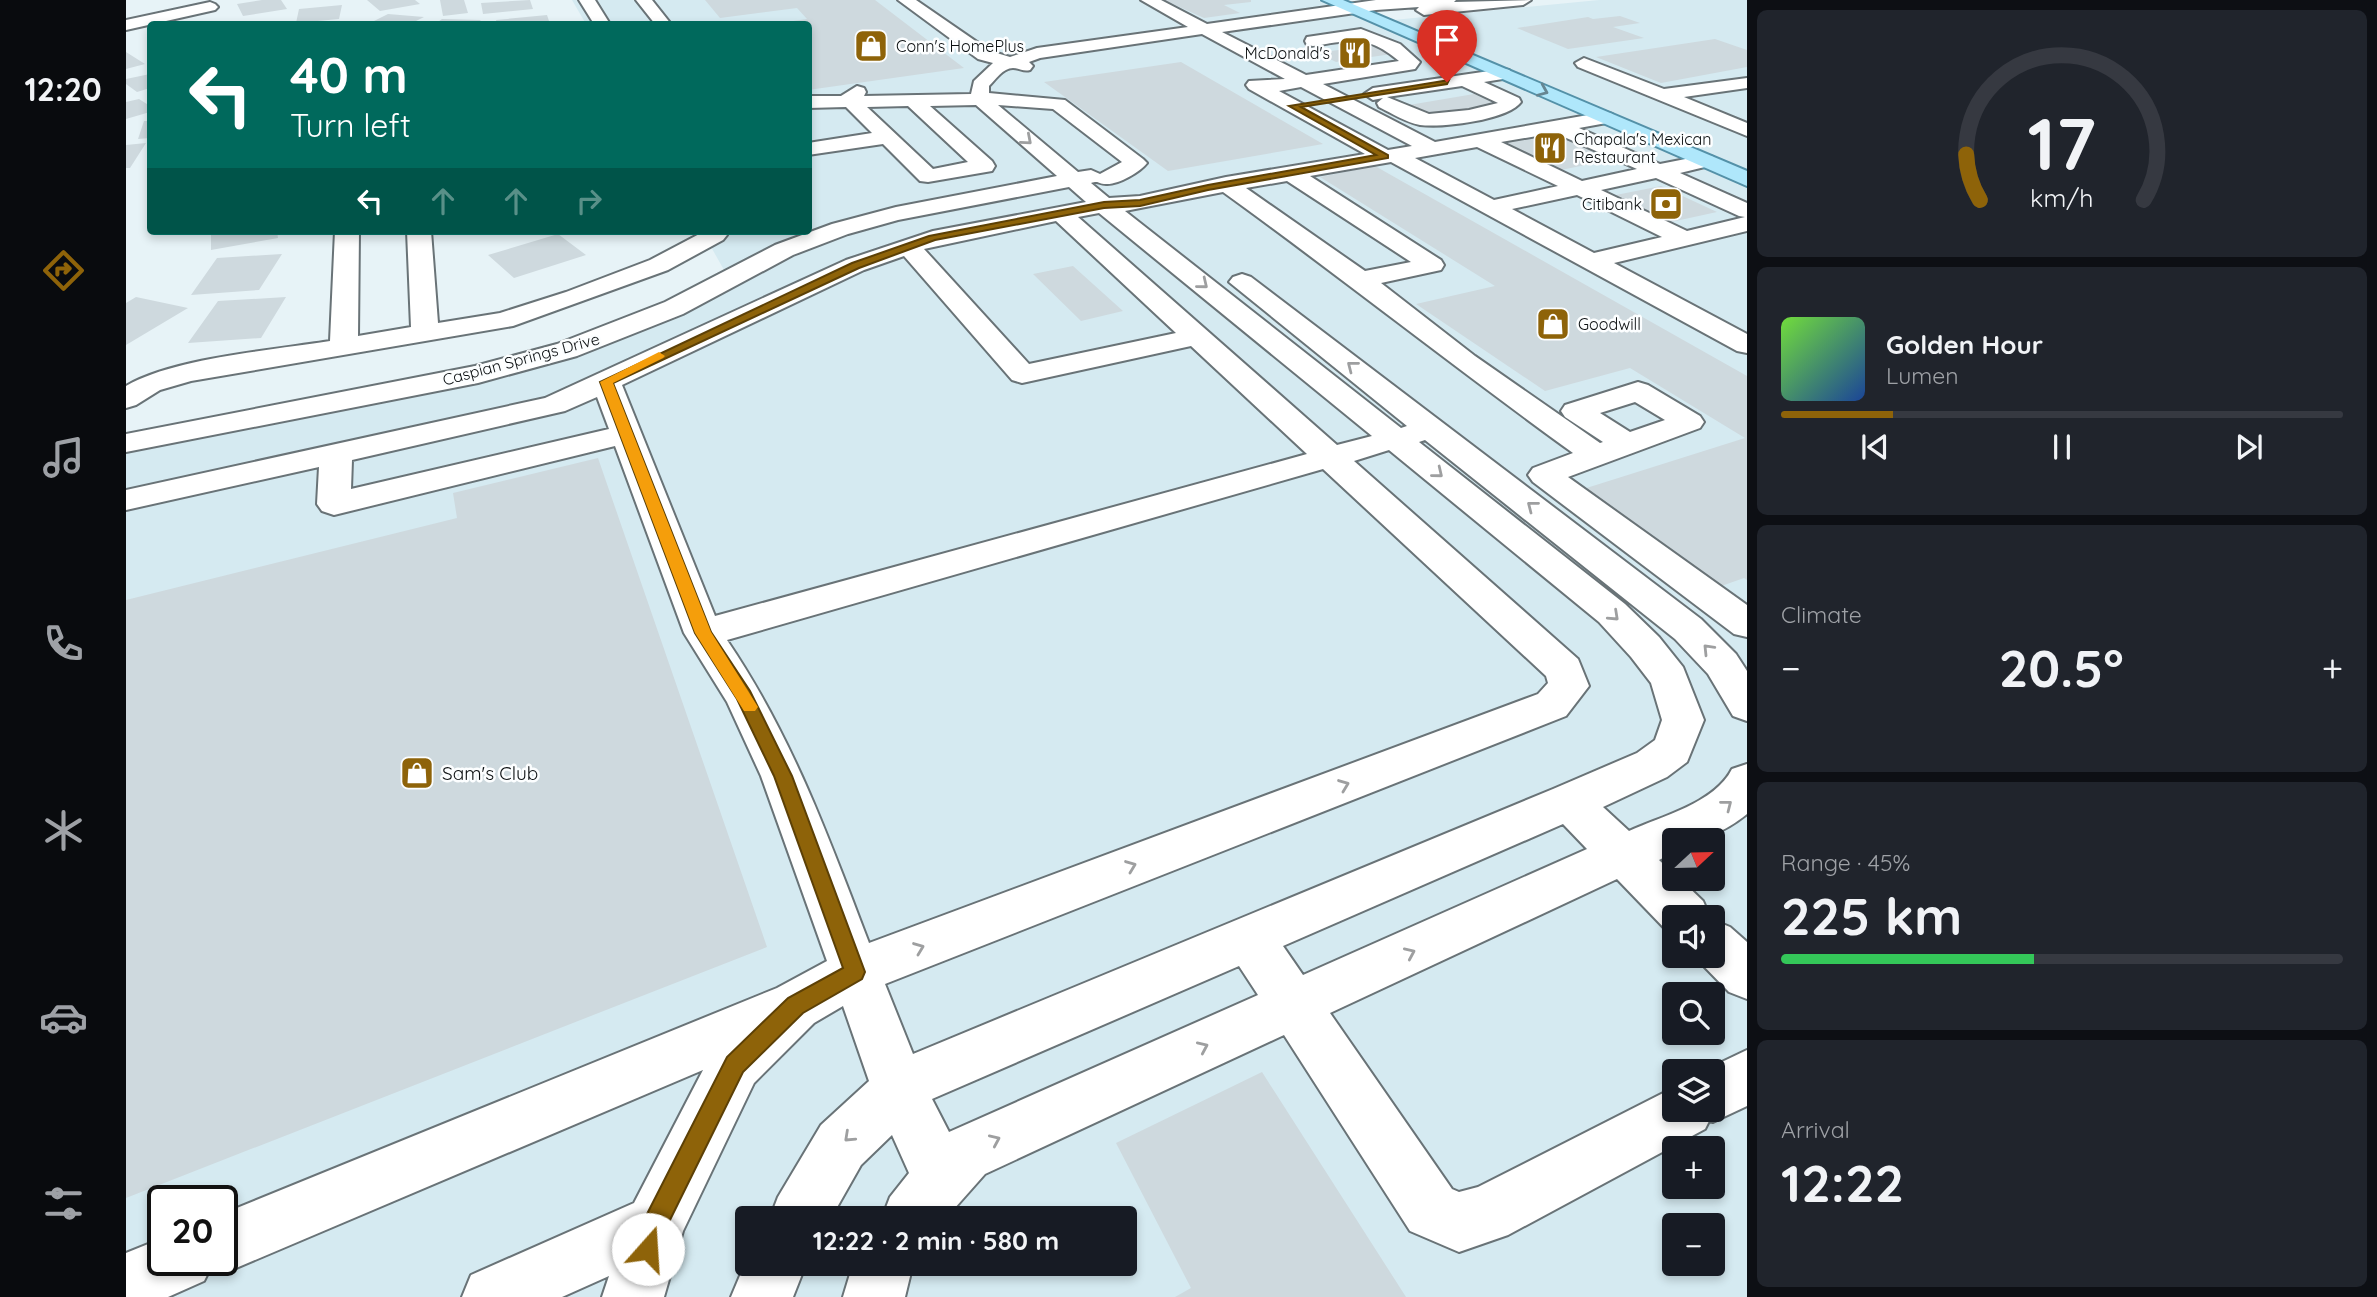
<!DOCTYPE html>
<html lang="en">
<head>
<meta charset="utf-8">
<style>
	:root { --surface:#171b24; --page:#20242c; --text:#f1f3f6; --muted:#9ea1a6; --line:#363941; --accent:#8e6309 }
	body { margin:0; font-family:Quicksand,sans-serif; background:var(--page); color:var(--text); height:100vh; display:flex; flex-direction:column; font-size:26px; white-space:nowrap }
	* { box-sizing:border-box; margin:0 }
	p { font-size:23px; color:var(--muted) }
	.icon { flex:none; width:38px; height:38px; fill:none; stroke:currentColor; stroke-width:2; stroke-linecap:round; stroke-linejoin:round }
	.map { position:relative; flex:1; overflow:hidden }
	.sheet { display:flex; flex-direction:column; gap:10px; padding:10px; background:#0d0f14; width:630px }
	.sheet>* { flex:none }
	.top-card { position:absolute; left:21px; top:21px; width:665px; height:214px; border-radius:7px; box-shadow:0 4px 10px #0003; background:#00695c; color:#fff; overflow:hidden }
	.needle { width:46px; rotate:68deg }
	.buttons { position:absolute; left:1536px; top:828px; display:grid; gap:14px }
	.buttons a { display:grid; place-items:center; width:63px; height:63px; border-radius:7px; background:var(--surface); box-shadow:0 4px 10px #0003; font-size:35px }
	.speed { position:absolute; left:21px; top:1185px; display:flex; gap:14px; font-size:35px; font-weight:700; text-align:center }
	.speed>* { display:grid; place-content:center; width:91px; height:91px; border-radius:50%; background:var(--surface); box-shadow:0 4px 10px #0003; line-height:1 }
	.speed .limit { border:4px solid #111; border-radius:10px; background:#fff; color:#111 }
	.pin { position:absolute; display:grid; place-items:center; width:60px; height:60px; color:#fff; margin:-72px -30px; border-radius:50% 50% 50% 0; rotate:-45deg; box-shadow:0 0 7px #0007 }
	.pin .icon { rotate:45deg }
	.me { position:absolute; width:77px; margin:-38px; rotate:19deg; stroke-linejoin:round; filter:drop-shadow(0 0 5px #0008) }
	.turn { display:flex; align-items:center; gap:24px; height:147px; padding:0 28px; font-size:32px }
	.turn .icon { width:91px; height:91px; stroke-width:2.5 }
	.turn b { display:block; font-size:49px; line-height:60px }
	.lanes { display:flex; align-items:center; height:66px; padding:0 28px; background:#0003; justify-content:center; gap:35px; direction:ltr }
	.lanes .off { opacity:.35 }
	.big { font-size:52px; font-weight:700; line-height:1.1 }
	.sheet .card { flex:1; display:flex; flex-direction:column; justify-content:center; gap:10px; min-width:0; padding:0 24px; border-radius:10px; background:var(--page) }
	.sheet .dial { align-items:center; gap:0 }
	.dial svg { height:182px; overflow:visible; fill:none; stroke:var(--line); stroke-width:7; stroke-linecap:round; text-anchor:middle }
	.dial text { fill:var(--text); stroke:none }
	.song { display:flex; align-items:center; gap:21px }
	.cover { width:84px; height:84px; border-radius:10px; background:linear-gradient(135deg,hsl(100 70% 55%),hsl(220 70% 35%)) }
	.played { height:7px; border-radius:4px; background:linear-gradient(90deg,var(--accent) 20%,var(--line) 20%) }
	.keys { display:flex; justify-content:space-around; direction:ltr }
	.heat { display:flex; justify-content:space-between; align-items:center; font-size:38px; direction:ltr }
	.charge { height:10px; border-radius:5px; background:linear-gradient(90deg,#34c759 45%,var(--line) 0) }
	.trip { position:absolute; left:609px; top:1206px; width:402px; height:70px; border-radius:7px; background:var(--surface); box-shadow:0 4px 10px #0003; font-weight:700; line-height:70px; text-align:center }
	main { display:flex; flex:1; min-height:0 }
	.tab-bar { display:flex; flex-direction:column; width:126px; justify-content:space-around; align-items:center; background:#090b0e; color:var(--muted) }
	.tab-bar .icon { width:49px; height:49px }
	.tab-bar .on { color:var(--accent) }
	.tab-bar b { font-size:32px; color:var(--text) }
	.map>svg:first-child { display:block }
</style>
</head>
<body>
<main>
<nav class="tab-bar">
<b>12:20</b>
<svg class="icon on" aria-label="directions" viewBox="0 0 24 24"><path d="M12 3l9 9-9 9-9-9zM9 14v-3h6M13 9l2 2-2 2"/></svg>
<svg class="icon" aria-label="music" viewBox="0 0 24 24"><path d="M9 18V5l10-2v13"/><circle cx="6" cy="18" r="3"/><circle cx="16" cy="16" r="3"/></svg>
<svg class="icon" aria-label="phone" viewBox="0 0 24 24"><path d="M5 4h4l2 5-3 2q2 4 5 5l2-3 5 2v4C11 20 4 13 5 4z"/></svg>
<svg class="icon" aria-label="climate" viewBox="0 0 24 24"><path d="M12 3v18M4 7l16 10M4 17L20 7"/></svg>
<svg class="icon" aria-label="car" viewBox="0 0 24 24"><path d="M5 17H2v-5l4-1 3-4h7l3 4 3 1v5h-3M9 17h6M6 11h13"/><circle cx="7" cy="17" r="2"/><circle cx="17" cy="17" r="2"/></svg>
<svg class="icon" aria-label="filters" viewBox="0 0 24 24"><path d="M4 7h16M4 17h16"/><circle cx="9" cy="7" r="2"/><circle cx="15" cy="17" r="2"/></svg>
</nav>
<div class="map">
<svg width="1621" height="1297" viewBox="0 0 1621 1297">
	<rect width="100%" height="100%" fill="#e7f3f7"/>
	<!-- built -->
	<path fill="#d5eaf1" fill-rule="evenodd" d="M446 0H1192L1247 22 1473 0H1621V1297H0V443L441 350 602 277 576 231H682V24H460ZM1549 840H1587V878H1549ZM1549 917H1587V956H1549ZM1549 994H1587V1032H1549ZM1549 1071H1587V1110H1549ZM1549 1148H1587V1186H1549ZM37 1200H96V1260H37ZM621 1218H999V1264H621ZM1549 1225H1587V1264H1549Z"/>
	<!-- building -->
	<path fill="#ced9de" d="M136 0H155L161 9 117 16 111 4Z
		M241 0H289L294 4 254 11Z
		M314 0H338L342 13 317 16Z
		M404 0 407 9 357 14 355 3Z
		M579 0H749L838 68 682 90V24H647L681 19 671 8 594 18Z
		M1038 0H1125V2L1098 5 1114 13 1078 18Z
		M216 5 213 19 170 23 173 9Z
		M262 14 298 17 284 24H242Z
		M421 15 424 24H371L370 20Z
		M1494 16 1514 23 1487 27 1518 38 1442 49 1391 28 1462 17 1467 19Z
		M316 19 355 20 350 24H309Z
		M1589 39 1621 50V67L1535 83 1470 57Z
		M1246 45 1266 54 1210 62 1192 53Z
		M0 52 19 64 0 69Z
		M1055 62 1197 144 1042 171 918 82Z
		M24 74V88L11 92 0 84V79Z
		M1348 94 1372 105 1306 116 1283 105Z
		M13 99 24 106V112L0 119V102Z
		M18 121H24V138L12 139Z
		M1428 132 1476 154 1479 161 1430 171 1373 142Z
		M20 143 4 168H0V145Z
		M1249 166 1621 376V580L1618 578 1584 590 1451 491 1619 438 1504 368 1419 391 1290 304 1369 286 1194 177Z
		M1535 186 1591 212 1545 222 1490 195Z
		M85 231H151L152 238 85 250Z
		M432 234 460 255 388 278 362 255Z
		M156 254 133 290 65 295 91 258Z
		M947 266 997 311 955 321 907 274Z
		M10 297 62 308 0 345V303Z
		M160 297 135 338 62 343 92 301Z
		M472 458 641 947 0 1198V600L331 518 327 493Z
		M1136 1072 1280 1297H1049L1065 1288 990 1143Z"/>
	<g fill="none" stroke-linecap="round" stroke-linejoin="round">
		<defs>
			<path id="minor" d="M453 0H469L484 24H468Z
				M510 0H526L545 24H529Z
				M772 0H790L864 51 884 57 911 48 1062 27 1015 0H1035L1081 24 1250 0H1330L1328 2 1405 0 1397 5 1298 15 1290 10 1293 7 1250 10 1096 32 1180 75 1273 61C1241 34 1226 40 1187 46L1181 45 1179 41 1181 37 1235 29 1274 44 1294 62 1289 69 1197 84 1309 142 1479 112 1486 114 1489 118 1486 122 1453 128 1534 164 1580 155 1587 157 1591 161 1587 165 1554 173 1621 203V231L1488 263 1621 334V353L1611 351 1265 162 1184 176 1315 260 1318 265 1315 270 1255 283 1349 356 1474 443 1477 442 1439 417 1435 411 1439 405 1512 382 1522 385 1574 416 1578 422 1574 428 1442 477 1621 605V637L1608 634 1407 482 1402 475 1407 468 1447 453C1329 368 1215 277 1097 192L999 211 1275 428 1281 426 1103 282 1107 277 1116 274 1125 277 1575 619 1610 654 1621 671V721L1607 716 1582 674 1549 639 1299 440 1293 442 1499 604 1533 637 1557 667 1578 720 1561 762 1541 777 1477 807 1503 831C1536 816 1589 803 1606 769L1621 764V814C1597 833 1579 840 1549 840V852L1533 860 1549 875V878H1553L1577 901 1584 917H1549V935L1543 933 1491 879 1204 1013 1326 1189 1333 1192 1352 1187 1549 1087V1110H1587V1071H1577L1621 1050V1106L1587 1122 1583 1121 1579 1129 1382 1235 1333 1252 1284 1231 1158 1035 859 1174 820 1218H756L764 1197 783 1173 766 1135 735 1165 705 1218H644L652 1197 695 1125 743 1081 717 1006 688 1023 628 1083 557 1231 538 1297H476L483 1276 436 1297H336L345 1275 508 1203 577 1070 96 1274 84 1269 78 1281 42 1297H0V1253L37 1238V1260H96V1214L651 988 701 961 635 776 601 702 558 633 489 446 208 515 196 511 191 504 193 467 0 510V490L419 398 720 260 807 231 960 202 943 187 772 220 722 234 667 255 557 314 451 356 352 383 0 452V434L349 366 431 344 539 302 649 245 706 224 770 207 931 176 850 105 804 106 866 161 869 166 866 171 802 182 794 181 757 144 682 155V143L746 133 720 107 682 108V96H715L731 86 738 88 740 92 738 96 845 94 848 81 867 63 852 59ZM1076 34 1159 79 1123 81 1120 85 1123 89 1239 154 1100 177 1014 196 983 198 965 183C973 180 972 184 980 184 992 185 1014 172 1021 163L1017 159 939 100 863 93V86C869 80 877 68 887 68 894 68 897 72 904 70L907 66 903 62 914 58ZM1175 87 1286 146 1262 150 1153 91ZM872 105 927 109 996 162 974 174 965 170 952 172ZM782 106 842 162 807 169 741 107ZM1429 133 1511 169 1456 181 1375 142ZM1351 147 1432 186 1368 200 1289 158ZM1530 178 1613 216 1619 217 1561 231 1475 190ZM1161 181 1285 262 1239 271 1120 188ZM1451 195 1536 237 1468 253 1386 209ZM973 213 1246 436 1211 445 952 217ZM930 221 1050 333 903 364 798 249ZM778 256 886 380 896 383 1065 346 1181 454 589 616 496 385 738 270ZM471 397 483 429 225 489 226 460 439 411ZM1509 402 1539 420 1504 432 1474 413ZM1263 450 1473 622 1505 657 1525 683 1536 720 1529 740 1511 753 1427 789 787 1054 759 984 1440 716 1463 686 1452 659 1228 461ZM1197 469 1420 676 1422 683 1412 694 743 943C702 836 666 736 601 640ZM1437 824 1461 849 1177 975 1157 946ZM1113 966 1132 995 823 1132 806 1099Z
				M84 2 89 4 92 7 89 10 0 30V20Z
				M1458 58 1538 89 1621 78V88L1558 97 1621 123V136L1452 67 1449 63Z
				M1377 69 1383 70 1386 74 1383 78 1358 82 1393 98 1395 102C1382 120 1316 128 1294 125 1279 122 1267 114 1253 107L1251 103 1257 98 1247 100 1238 94 1247 88ZM1336 86 1372 103 1343 110 1303 114 1261 97Z
				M209 231H233L232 336 285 327 281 231H305L312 323 374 313 440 292 524 260 579 231H598L601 235 597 240 542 270 387 326 65 381 34 390 10 405 0 408V386C47 358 148 350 204 341Z
				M1587 920 1604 927 1621 942V999L1603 992 1568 956H1587Z
				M621 1259V1264H680L667 1297H605Z
				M727 1264H787L779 1297H717Z"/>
			<path id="major" d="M1196 0H1217L1621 171V186Z"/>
		</defs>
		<!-- minor casing -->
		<use href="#minor" stroke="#697377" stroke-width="4"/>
		<!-- major casing -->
		<use href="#major" stroke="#5491a8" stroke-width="4"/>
		<!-- minor -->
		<use href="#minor" fill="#fff" fill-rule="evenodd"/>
		<!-- major -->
		<use href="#major" fill="#afe7fb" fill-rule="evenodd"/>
	</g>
	<!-- one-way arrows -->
	<defs><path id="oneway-chevron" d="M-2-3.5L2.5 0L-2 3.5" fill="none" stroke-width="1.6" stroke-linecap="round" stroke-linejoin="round" transform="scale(1.75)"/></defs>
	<use stroke="#668692" href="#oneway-chevron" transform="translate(1417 91) rotate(23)"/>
	<g stroke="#9e9fa0">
		<use href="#oneway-chevron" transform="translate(901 140) rotate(41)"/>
		<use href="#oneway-chevron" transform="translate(1077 284) rotate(39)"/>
		<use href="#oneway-chevron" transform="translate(1226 366) rotate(-142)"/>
		<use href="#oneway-chevron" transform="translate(1312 473) rotate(39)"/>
		<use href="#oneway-chevron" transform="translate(1406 506) rotate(-142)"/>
		<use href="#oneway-chevron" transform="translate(1488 616) rotate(43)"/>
		<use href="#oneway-chevron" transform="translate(1582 649) rotate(-134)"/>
		<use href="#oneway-chevron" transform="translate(1218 785) rotate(-21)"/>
		<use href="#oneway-chevron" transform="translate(1601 805) rotate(-38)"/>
		<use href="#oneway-chevron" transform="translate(1005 866) rotate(-21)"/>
		<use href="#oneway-chevron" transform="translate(793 948) rotate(-21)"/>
		<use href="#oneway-chevron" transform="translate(1284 953) rotate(-24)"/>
		<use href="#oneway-chevron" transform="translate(1077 1047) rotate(-24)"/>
		<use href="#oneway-chevron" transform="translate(723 1137) rotate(137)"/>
		<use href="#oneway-chevron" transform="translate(869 1140) rotate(-24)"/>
	</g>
	<!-- route -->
	<path fill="#8e6309" stroke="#5c4006" stroke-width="2" d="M1323 80 1321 84 1175 107 1262 155V158L1082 190 1014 206 978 208 809 240 733 268 487 383 585 632 624 691 666 776 739 972 736 979 677 1013 617 1072 540 1228 530 1257 522 1261 513 1257 509 1249 520 1216 601 1057 662 998 717 968 648 776 611 699 569 633 474 382 726 263 803 236 978 202 1014 200 1082 185 1250 155 1163 106Z"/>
	<!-- slow -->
	<path fill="#f59e0b" d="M533 352 539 356 537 358 487 383 585 632 632 707 629 711H618L569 633 474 382Z"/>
	<!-- icons -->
	<defs>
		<symbol id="shop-square" viewBox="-11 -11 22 22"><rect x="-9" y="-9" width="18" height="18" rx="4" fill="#8e6309" stroke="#fcfeff"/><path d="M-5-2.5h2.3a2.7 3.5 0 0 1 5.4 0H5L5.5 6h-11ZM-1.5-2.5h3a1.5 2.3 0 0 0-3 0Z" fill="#fff"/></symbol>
		<symbol id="restaurant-square" viewBox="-11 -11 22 22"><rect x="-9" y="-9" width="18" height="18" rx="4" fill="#8e6309" stroke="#fcfeff"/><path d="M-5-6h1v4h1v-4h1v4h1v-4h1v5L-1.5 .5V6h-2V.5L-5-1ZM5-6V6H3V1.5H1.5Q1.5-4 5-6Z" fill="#fff"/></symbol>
		<symbol id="bank-square" viewBox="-11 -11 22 22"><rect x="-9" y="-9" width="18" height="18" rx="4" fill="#8e6309" stroke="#fcfeff"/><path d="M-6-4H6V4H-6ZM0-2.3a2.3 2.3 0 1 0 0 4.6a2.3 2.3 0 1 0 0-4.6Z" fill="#fff"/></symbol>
	</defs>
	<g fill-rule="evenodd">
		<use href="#shop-square" x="726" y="27" width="38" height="38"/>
		<use href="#restaurant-square" x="1210" y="34" width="38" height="38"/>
		<use href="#restaurant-square" x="1405" y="129" width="38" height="38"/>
		<use href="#bank-square" x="1521" y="185" width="38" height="38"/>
		<use href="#shop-square" x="1408" y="305" width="38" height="38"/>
		<use href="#shop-square" x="272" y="754" width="38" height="38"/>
	</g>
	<g text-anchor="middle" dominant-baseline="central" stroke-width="5" stroke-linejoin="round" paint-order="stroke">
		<!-- far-poi labels -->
		<g font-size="16" fill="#0c1012" stroke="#fcfeff" text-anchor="start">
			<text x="770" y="46">Conn's HomePlus</text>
			<text x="1204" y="53" text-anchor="end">McDonald's</text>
			<text x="1448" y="139">Chapala's Mexican<tspan x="1448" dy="18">Restaurant</tspan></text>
			<text x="1516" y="204" text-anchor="end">Citibank</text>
			<text x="1452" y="324">Goodwill</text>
		</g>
		<!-- far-street labels -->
		<g font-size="16" fill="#0c1012" stroke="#fcfeff">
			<text transform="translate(395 359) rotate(-15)">Caspian Springs Drive</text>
		</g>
		<!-- poi labels -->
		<g font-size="19" fill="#0c1012" stroke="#fcfeff" text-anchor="start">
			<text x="316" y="773">Sam's Club</text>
		</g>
	</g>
</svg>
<div class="buttons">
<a><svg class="needle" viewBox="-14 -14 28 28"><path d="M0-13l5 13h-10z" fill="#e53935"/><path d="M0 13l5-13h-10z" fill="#9ea1a6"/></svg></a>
<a><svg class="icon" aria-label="sound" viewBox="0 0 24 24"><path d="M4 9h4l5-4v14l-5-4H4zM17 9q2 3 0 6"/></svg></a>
<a><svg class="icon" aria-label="search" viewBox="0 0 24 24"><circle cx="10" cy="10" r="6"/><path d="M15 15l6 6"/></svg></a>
<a><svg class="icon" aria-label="layers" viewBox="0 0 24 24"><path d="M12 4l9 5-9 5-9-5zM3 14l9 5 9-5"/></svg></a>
<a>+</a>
<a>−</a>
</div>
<div class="speed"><div class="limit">20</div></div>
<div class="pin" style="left:1321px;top:82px;background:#d93025"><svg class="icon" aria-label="arrive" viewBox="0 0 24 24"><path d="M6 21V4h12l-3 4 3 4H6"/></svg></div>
<svg class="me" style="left:522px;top:1249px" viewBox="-20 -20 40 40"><circle r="19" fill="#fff"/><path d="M0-13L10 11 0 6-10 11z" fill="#8e6309"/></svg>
<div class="trip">12:22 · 2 min · 580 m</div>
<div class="top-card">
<div class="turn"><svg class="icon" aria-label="left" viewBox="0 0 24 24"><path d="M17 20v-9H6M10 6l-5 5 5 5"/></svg><div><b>40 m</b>Turn left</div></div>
<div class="lanes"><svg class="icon" aria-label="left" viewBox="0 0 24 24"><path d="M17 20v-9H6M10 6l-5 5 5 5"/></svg><svg class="icon off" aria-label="ahead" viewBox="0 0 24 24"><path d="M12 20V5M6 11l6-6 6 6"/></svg><svg class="icon off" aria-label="ahead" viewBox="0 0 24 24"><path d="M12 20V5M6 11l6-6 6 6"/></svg><svg class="icon off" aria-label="right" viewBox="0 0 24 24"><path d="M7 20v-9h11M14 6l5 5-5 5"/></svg></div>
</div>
</div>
<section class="sheet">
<div class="card dial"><svg viewBox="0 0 100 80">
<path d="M14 69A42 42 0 1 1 86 69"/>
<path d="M14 69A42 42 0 0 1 8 49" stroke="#8e6309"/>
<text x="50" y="56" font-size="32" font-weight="700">17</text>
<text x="50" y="72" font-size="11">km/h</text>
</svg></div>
<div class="card">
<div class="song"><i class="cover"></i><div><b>Golden Hour</b><p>Lumen</p></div></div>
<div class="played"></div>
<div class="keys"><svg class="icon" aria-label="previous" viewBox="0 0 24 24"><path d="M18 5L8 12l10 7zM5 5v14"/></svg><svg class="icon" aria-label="pause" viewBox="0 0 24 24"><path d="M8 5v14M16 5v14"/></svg><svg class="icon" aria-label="next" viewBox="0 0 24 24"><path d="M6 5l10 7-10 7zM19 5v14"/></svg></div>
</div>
<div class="card"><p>Climate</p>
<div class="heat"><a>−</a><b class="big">20.5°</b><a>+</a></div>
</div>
<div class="card"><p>Range · 45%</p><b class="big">225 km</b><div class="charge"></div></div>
<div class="card"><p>Arrival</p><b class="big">12:22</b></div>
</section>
</main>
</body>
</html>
